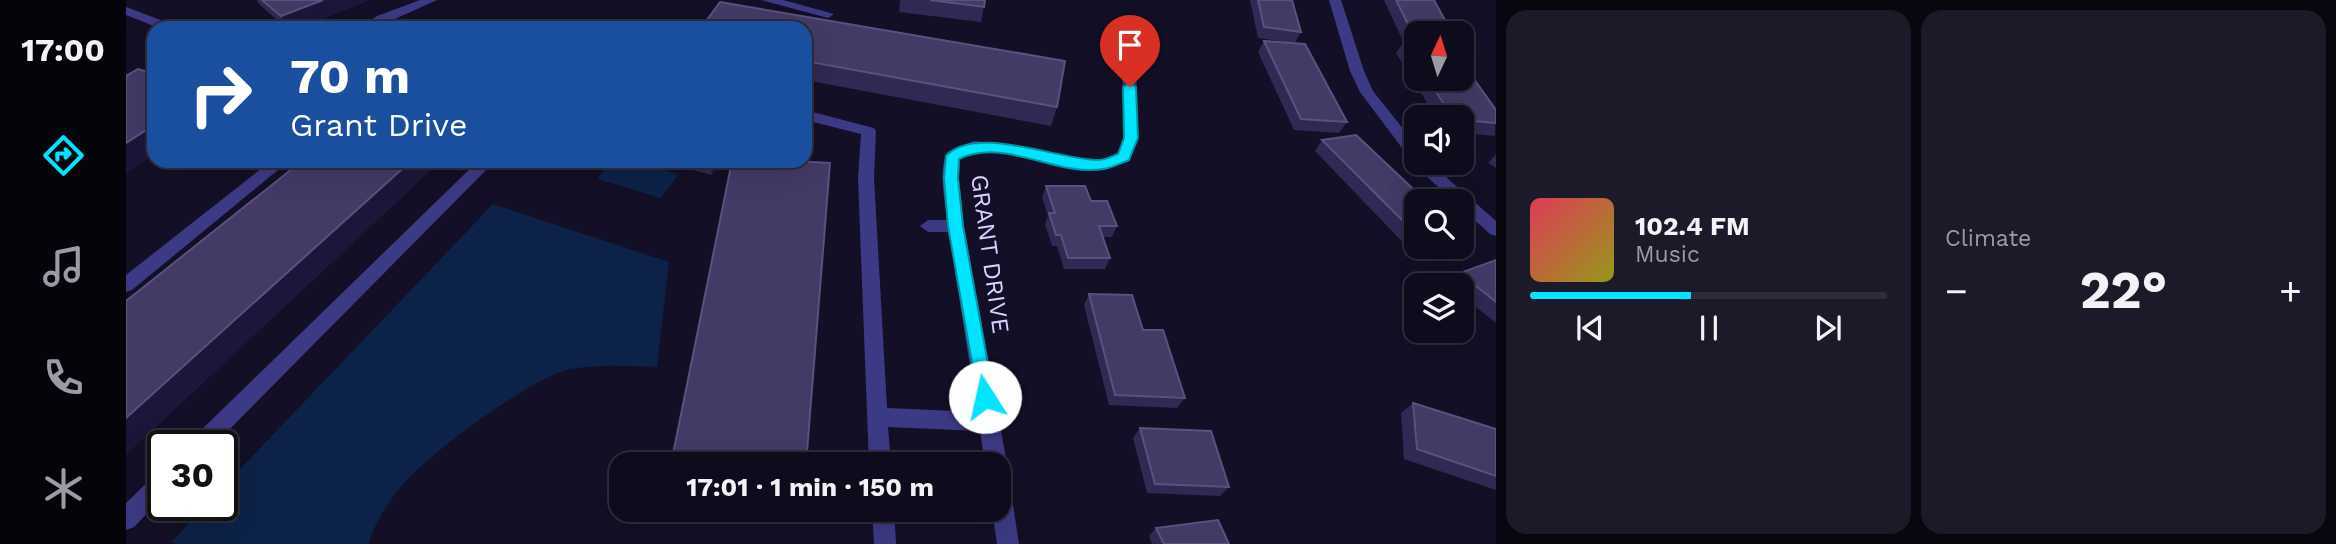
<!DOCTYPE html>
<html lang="en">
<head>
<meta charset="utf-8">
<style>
	:root { --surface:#0e0b1c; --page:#1c1929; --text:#f1f3f6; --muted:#9b9ba3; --line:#2e2b3b; --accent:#00e5ff }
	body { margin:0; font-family:"Work Sans",sans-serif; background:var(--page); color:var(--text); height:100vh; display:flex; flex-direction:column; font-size:26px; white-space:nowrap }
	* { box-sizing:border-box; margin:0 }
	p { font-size:23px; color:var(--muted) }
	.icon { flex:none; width:38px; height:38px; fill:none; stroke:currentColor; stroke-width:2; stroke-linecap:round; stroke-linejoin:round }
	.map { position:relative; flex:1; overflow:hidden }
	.panel { display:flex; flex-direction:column; gap:10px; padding:10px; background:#08060f; width:840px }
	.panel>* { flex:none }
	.guide { position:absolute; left:21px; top:21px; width:665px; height:147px; border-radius:21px; box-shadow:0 7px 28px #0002,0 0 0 2px var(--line); background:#1a4fa0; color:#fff; overflow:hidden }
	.needle { width:46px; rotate:4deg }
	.fabs { position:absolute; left:1278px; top:21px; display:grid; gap:14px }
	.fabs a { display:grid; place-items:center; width:70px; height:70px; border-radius:14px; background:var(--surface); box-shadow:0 7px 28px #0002,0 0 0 2px var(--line); font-size:35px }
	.speed { position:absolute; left:21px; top:430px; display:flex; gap:14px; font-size:35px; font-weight:700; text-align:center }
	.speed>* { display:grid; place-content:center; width:91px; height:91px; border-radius:50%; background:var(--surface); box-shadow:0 7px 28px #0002,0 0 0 2px var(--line); line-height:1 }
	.speed .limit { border:4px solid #111; border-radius:10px; background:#fff; color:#111 }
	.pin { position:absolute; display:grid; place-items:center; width:60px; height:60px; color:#fff; margin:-72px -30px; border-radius:50% 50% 50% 0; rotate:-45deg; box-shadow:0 0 7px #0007 }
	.pin .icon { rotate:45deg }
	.me { position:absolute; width:77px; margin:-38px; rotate:350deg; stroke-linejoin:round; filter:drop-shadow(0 0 5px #0008) }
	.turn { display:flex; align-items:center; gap:24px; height:147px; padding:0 28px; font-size:32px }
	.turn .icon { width:91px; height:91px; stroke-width:2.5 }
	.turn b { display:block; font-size:49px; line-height:60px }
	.big { font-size:52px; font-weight:700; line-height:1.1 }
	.panel .tile { flex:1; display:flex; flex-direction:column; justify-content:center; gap:10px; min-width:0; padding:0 24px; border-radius:21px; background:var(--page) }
	.song { display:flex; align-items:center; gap:21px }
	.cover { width:84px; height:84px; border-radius:10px; background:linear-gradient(135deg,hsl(350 70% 55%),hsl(60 70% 35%)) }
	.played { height:7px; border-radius:4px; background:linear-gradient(90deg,var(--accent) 45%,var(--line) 45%) }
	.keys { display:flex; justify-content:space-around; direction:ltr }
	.heat { display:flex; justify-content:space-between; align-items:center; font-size:38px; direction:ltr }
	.panel .tiles { flex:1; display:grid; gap:10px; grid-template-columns:repeat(2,1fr) }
	.trip { position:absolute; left:483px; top:452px; width:402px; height:70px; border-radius:21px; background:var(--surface); box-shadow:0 7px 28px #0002,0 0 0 2px var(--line); font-weight:700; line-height:70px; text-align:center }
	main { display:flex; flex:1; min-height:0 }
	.menu { display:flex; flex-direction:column; width:126px; justify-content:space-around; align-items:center; background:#06040b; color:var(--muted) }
	.menu .icon { width:49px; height:49px }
	.menu .current { color:var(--accent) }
	.menu b { font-size:32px; color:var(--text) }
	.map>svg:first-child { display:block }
</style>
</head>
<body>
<main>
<nav class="menu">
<b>17:00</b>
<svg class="icon current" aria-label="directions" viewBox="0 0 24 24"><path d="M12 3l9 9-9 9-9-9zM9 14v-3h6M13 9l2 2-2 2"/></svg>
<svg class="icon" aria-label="music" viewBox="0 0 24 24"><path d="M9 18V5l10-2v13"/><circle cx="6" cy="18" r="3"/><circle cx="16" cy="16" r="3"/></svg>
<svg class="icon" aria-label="phone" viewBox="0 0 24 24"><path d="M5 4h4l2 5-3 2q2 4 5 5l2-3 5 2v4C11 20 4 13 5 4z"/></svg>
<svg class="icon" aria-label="climate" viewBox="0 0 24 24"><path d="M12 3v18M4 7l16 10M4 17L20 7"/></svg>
</nav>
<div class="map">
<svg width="1370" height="544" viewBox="0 0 1370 544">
	<rect width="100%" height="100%" fill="#130f26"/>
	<!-- water -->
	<path fill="#0c2248" d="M487 161H506L553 174 535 198 471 179Z
		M367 204 543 262 531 367C503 366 473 364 445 369 407 376 298 457 274 488 262 503 247 525 243 544H52L45 542 80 506H96V488Z"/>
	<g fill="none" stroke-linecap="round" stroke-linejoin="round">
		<!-- minor -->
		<path fill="#3d3a85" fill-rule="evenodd" d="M294 0H311L249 28H234L251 16Z
			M635 0H657L708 14 702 18Z
			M1203 0H1215L1238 71 1247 91 1290 145V163H1304L1370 221V236L1364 234 1335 208V201H1328L1290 167 1289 161 1285 160 1234 92 1224 71Z
			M0 7 48 25 50 28H33L0 15Z
			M1003 57 1010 61 1012 138 1003 161C995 164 986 168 978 170 931 177 879 137 834 159L833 179 838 226 881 464 878 471 873 473V464H859L854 431 762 427 765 464H743L732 178 735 134 679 120V110L748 128 750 131 748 178 761 408 851 412 823 232H802L794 226 802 220H821C819 200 812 171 821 152L848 141 912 149 948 158 975 160 992 154 998 138 996 61Z
			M145 161H163L6 290 0 292V275Z
			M352 161H369L87 446H63L66 439Z
			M37 472V497L8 527 0 530V503L29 475Z
			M873 475 881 478 884 485 893 544H871L866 509H873Z
			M746 509H768L770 544H748Z"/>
	</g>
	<!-- wall -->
	<path fill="#312854" d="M131 0H243L173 28H160L133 4Z
		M774 0H859L855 22 773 12Z
		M1124 0H1166L1175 32 1169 43 1221 122 1213 133 1168 130 1132 52 1138 41 1167 43 1132 38Z
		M1258 0H1308L1326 33H1290V79H1335L1370 110 1369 136 1335 133V117H1310L1270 53 1278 42 1287 43 1277 41Z
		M679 28 931 107 925 126 679 80Z
		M1196 140 1290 201V247H1329L1327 249 1289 255 1189 151Z
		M1370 154V168L1362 163Z
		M534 161H596L586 175Z
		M920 186 965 201 991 226 986 237H977L984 258 979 269H938L931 246H926L919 224 922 216 916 197Z
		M1370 260V323L1335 295V285H1324L1322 284 1334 273Z
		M963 294 1017 330 1059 398 1051 408 983 405 958 305Z
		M1287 403 1370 429V490L1278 459 1275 413Z
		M1014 428 1103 487 1094 496 1021 493 1007 438Z
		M1030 528 1103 544H1026L1023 536Z"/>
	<!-- shaded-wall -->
	<path fill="#1d163a" d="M197 0H243L173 28H162L155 16Z
		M28 125V155L0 174V143Z
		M285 161H315L0 455V418Z
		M584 161H596L586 175Z
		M704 163 703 181 681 464H680Z"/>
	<!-- building -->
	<path fill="#433a66" stroke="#5a527e" stroke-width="2" d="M136 0H197L155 16Z
		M804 0H859L858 7Z
		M1132 0H1166L1175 32 1138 27Z
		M1270 0H1308L1326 33H1310L1285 30Z
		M594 2 939 61 931 107 679 61V28H575Z
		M1138 41 1179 44 1221 122 1175 119Z
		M1278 42 1290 43V60Z
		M1335 61 1370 110V123L1335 120V117H1326L1302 79H1335Z
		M12 69 28 74V125L0 143V76Z
		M1230 135 1300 201H1290V234L1196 140Z
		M176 161H285L0 418V301Z
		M606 161H668L704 163 680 464H545Z
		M920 186H959L965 201H981L991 226H973L984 258H942L935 235H930L923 213H929Z
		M1370 260V302L1334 273Z
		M963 294 1006 295 1017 330H1037L1059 398 989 395Z
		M1287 403 1370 429V476L1291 449Z
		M1014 428 1085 431 1103 487 1029 484Z
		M1092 520 1103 544H1038L1030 528Z"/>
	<!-- route -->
	<path fill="#00e5ff" stroke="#0095a6" stroke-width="2" d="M1004 83 1010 87 1012 138 1003 160C995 163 986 168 977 169 930 177 879 137 833 159L832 178 837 226 868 397 866 403 859 405 853 403 822 226 818 178 820 156C849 124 933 160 972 160 979 160 986 156 992 154L998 138 997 87Z"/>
	<g text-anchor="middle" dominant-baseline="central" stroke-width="7" stroke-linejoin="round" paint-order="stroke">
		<!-- street labels -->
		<g font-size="24" fill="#d9d4ff" stroke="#130f26">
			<text transform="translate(864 254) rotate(82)">GRANT DRIVE</text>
		</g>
	</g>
</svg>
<div class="fabs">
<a><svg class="needle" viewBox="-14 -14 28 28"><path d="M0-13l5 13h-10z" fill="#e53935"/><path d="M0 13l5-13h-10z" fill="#9b9ba3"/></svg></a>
<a><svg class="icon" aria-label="sound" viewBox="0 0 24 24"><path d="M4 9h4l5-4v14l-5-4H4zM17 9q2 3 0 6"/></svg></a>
<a><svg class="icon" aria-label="search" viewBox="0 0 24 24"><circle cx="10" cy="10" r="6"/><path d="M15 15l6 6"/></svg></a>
<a><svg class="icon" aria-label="layers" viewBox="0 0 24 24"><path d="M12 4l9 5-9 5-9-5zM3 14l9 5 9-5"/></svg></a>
</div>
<div class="speed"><div class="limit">30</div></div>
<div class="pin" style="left:1004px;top:87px;background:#d93025"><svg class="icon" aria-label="arrive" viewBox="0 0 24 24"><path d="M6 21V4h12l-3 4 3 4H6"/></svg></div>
<svg class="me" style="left:859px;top:397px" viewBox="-20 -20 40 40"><circle r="19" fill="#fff"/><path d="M0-13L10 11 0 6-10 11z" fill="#00e5ff"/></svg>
<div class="trip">17:01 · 1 min · 150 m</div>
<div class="guide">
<div class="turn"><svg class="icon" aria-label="right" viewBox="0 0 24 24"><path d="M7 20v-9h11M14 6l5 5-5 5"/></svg><div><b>70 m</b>Grant Drive</div></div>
</div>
</div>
<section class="panel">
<div class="tiles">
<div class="tile">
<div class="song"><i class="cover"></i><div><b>102.4 FM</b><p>Music</p></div></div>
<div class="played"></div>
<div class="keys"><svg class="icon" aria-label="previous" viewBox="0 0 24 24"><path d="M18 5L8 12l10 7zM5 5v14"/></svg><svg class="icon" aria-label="pause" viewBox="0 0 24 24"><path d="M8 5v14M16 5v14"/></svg><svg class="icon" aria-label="next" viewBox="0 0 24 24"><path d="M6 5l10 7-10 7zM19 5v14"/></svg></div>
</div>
<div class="tile"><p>Climate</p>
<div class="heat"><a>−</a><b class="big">22°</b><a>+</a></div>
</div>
</div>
</section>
</main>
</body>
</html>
